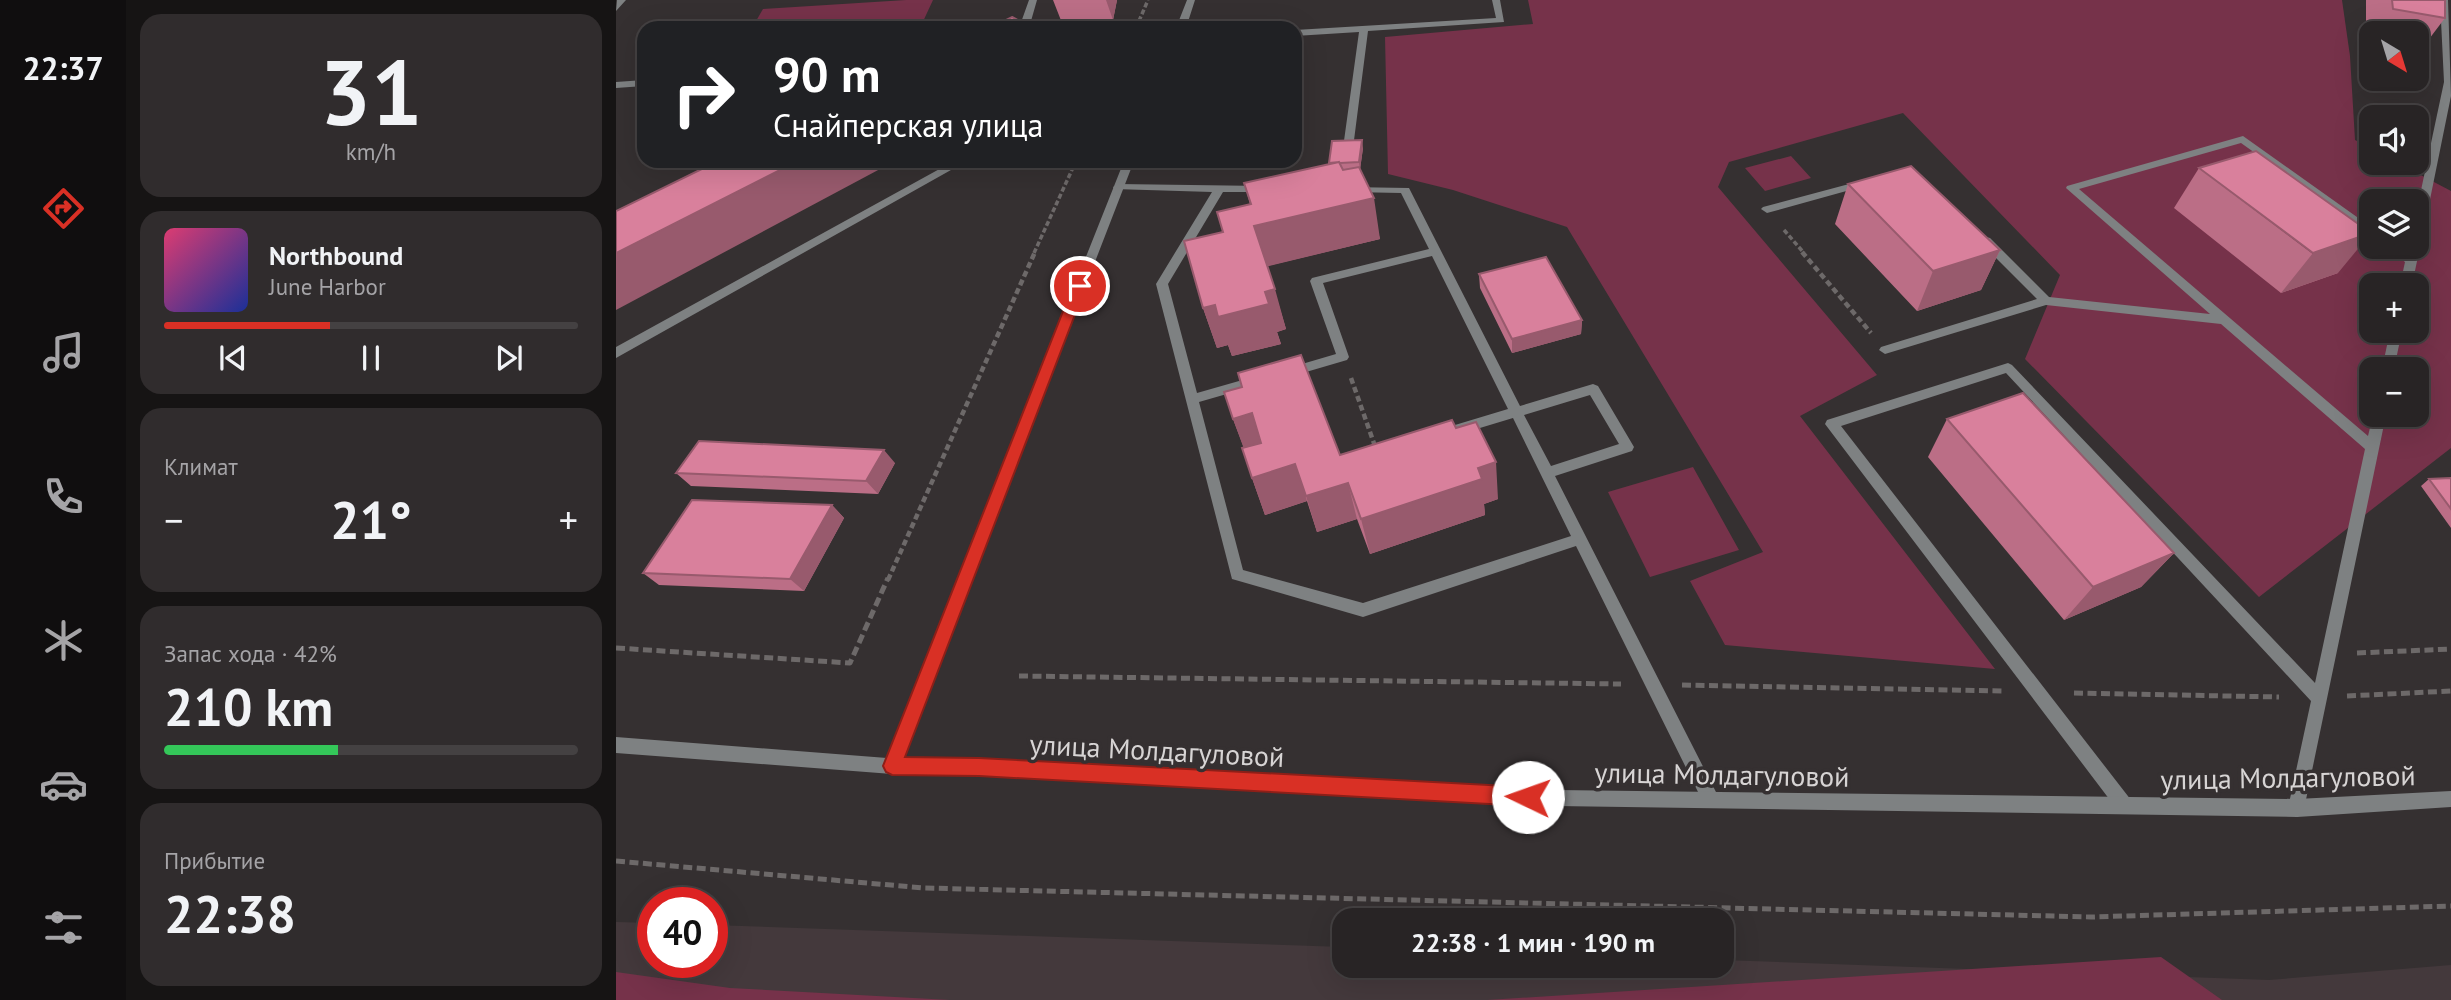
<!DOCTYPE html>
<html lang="ru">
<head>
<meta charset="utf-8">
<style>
	:root { --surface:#282425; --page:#302c2d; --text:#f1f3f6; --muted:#a5a4a7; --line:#444142; --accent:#d93025 }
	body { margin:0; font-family:"PT Sans",sans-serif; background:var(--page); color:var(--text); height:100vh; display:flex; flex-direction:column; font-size:26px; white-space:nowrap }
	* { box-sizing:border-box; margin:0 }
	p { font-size:23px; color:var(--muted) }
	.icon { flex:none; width:38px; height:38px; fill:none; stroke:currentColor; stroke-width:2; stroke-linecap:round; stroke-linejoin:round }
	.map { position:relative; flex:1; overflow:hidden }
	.panel { display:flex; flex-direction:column; gap:14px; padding:14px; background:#161414; width:490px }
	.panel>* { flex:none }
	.hud { position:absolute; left:21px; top:21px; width:665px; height:147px; border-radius:21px; box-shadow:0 7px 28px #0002,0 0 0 2px var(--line); background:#202124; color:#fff; overflow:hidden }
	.needle { width:46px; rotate:142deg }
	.tools { position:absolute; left:1743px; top:21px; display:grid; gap:14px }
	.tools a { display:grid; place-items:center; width:70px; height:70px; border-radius:14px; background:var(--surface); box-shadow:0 7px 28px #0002,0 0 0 2px var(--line); font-size:35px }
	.speed { position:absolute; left:21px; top:887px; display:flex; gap:14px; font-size:35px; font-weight:700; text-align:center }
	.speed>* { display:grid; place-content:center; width:91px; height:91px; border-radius:50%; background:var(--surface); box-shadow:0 7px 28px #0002,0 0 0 2px var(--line); line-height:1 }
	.speed .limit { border:10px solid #d22; background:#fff; color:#111 }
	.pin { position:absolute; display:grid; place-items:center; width:60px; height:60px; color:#fff; margin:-30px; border:4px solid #fff; border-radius:50%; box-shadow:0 2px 7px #0007 }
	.me { position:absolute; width:77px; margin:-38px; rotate:273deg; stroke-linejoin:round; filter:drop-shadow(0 0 5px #0008) }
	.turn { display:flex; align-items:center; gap:24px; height:147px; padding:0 21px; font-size:32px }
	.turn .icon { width:91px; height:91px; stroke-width:2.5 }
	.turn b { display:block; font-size:49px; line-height:60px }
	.big { font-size:52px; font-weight:700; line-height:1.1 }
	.panel .widget { flex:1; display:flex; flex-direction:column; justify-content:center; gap:10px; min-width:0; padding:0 24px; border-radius:21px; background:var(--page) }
	.panel .dial { align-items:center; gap:0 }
	.dial b { font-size:91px; line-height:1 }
	.song { display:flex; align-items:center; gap:21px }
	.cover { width:84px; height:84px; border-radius:10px; background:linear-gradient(135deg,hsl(340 70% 55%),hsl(230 70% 35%)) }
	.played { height:7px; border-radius:4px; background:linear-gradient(90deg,var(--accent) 40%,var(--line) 40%) }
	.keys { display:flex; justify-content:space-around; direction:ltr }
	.heat { display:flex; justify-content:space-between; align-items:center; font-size:38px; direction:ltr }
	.charge { height:10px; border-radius:5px; background:linear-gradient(90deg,#34c759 42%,var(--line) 0) }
	.trip { position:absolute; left:716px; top:908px; width:402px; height:70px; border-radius:21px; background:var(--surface); box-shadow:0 7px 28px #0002,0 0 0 2px var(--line); font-weight:700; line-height:70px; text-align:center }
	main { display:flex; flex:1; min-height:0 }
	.dock { display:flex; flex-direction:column; width:126px; justify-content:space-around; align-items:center; background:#100e0f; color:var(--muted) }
	.dock .icon { width:49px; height:49px }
	.dock .current { color:var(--accent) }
	.dock b { font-size:32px; color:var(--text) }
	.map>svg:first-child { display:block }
</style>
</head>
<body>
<main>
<nav class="dock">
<b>22:37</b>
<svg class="icon current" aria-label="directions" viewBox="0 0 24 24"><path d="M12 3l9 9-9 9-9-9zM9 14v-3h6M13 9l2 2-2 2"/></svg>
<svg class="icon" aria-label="music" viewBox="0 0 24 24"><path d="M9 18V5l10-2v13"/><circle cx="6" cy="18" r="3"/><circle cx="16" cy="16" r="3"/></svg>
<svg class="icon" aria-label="phone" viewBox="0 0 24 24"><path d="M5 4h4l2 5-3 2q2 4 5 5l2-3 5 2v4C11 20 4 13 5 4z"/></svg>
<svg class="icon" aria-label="climate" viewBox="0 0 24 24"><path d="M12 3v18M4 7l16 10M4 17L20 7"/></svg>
<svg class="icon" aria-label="car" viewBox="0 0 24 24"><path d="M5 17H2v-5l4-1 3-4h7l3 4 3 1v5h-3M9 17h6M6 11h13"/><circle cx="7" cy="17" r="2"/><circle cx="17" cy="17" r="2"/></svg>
<svg class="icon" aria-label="filters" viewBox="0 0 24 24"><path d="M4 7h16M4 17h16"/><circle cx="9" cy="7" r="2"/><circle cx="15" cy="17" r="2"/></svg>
</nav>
<section class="panel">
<div class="widget dial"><b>31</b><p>km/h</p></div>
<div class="widget">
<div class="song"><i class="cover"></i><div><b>Northbound</b><p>June Harbor</p></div></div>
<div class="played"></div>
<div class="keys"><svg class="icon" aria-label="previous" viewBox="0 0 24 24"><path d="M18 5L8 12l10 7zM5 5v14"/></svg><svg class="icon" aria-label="pause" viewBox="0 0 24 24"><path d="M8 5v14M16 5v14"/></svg><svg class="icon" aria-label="next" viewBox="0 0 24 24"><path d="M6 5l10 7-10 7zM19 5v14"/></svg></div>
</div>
<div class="widget"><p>Климат</p>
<div class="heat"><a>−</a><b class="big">21°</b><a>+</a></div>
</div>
<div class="widget"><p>Запас хода · 42%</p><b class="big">210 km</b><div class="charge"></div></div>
<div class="widget"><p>Прибытие</p><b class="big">22:38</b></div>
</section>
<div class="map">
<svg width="1835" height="1000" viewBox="0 0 1835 1000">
	<rect width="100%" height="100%" fill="#353031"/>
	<!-- built -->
	<path fill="#44393c" d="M0 922 37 923V962H96V925L728 947V966H1106V960L1653 980 1835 965V1000H0Z"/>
	<!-- green -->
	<path fill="#76324a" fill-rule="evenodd" d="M290 0H317L304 28H136L147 9Z
		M912 0H1726L1734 56 1739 140 1755 148V163H1782L1835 191V448L1643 597 1409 359 1444 275 1287 113 1113 162 1102 187 1261 375 1184 416 1379 669 1109 645 1074 581 1147 552 951 227 837 190 772 174 769 37 917 24ZM1755 201H1801V247H1755ZM1755 285H1801V331H1755ZM1755 369H1801V415H1755Z
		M1175 156 1195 178 1149 191 1129 168Z
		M1077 467 1123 550 1034 577 992 492Z
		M1545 957 1606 1000H871Z
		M0 972 114 988 334 1000H0Z"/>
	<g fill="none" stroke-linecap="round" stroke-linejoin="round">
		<!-- path-far2 -->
		<path stroke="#6d6969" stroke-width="3.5" stroke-dasharray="5 2.5" stroke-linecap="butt" d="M520 28 532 0
			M1168 230 1188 253
			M418 253 460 161"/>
		<!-- path-far1 -->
		<path stroke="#6d6969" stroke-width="4.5" stroke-dasharray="6 3.5" stroke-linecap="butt" d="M1186 252 1255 333
			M735 378 760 449
			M272 580 419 252"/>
		<!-- path -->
		<path stroke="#6d6969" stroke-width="5" stroke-dasharray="9 4.5" stroke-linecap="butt" d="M0 648 234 663 272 578
			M1741 653 1835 649
			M403 676 1005 684
			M1066 685 1386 691
			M1458 693 1663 697
			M1731 696 1835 691
			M0 861 308 888 1475 917 1835 906"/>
		<!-- service -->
		<path fill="#7e8182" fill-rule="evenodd" d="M1 0H10L0 11Z
			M413 0H421L413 28H403Z
			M876 0H884L888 22 752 31 737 148 736 150H728L727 148 743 32 679 36V30L880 18Z
			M1824 0H1832L1835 96 1807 234 1801 238V209L1828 82Z
			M28 80V86L0 88V82Z
			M1627 136 1755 227V236L1625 143 1463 189 1752 436 1757 415H1770L1687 814 1681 817 1675 814 1672 808 1695 701 1390 373 1225 426 1515 800 1518 806 1515 812 1509 814 1503 812 1209 424 1211 420 1392 363 1396 365 1699 683 1749 449 1605 324 1430 305 1269 354 1263 350 1265 347 1421 299 1366 244 1364 241 1370 237 1374 238 1433 297 1594 314 1450 188 1451 186Z
			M338 161H351L0 358V347Z
			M1248 180 1253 183 1252 185 1151 213 1145 209 1147 207Z
			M502 184 648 186 653 189 648 192H607L552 284 581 393 644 375 650 380 649 383 583 402 627 570 747 603 955 536 897 418 844 434 837 429 839 425 892 409 816 256 707 283 733 357 731 360 673 377 667 372 669 369 720 354 694 281 696 278 813 249 785 193 735 192 730 189 731 187 793 188 904 406 977 384 982 386 1018 447 1016 451 939 476 1101 794 1104 800 1101 806 1095 808 1089 806 960 546 747 617 616 579 540 284 596 192 498 189 497 187ZM974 395 1003 444 935 466 908 415Z
			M1801 244 1804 247 1796 285H1784L1789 262 1770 247H1783L1791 252 1792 247H1801Z
			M1774 331H1786L1778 369H1766Z"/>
		<!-- tertiary -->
		<path fill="#7e8182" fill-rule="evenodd" d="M571 0H579L570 28H560Z
			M508 161H518L287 758 363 759 940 790 1681 799 1835 791V807L1681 817 940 806 363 775 276 774 0 753V737L271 758Z"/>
	</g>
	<!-- wall -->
	<path fill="#bb6e86" d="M437 0H501L497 20 446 23Z
		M1750 0H1829V18L1801 55V33H1755V47L1750 46Z
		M747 148 744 169 764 239 651 266 670 329 661 332 665 344 616 356 612 345 601 348 587 308 607 232 634 204 628 183 713 164Z
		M1583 168 1722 273 1665 293 1558 208Z
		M1232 184 1384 250 1365 290 1301 311 1219 224Z
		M863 274 966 320 965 334 896 353 864 288Z
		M617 419 724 455 840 428 882 499 868 504 869 515 754 554 741 519 701 532 691 501 649 515 636 478 628 448Z
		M1331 419 1558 553 1525 587 1448 620 1312 457Z
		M279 463 262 494 75 486 60 473Z
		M1835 478V528L1805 486 1813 479Z
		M216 505 228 518 188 591 43 585 27 573Z"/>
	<!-- shaded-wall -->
	<path fill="#985a6d" d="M490 0H501L497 20Z
		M746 140 747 148 744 170 743 162Z
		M182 161H279L0 310V253Z
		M758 198 764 239 649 267 638 226Z
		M1755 233 1722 273 1665 293 1697 253Z
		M1384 250 1365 290 1301 311 1317 271Z
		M659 289 670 329 661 332 665 344 616 356 612 345 601 348 587 308Z
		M966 320 965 334 896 353V339Z
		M636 413 649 451 631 457 617 419Z
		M268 450 279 463 262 494 250 481Z
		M880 462 882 499 868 504 869 515 754 554 745 519 862 468Z
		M679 464 691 501 649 515 636 478Z
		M732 483 741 519 701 532 690 496Z
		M216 505 228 518 188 591 174 579Z
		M1558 553 1525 587 1448 620 1477 587Z"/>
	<!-- building -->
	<path fill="#d9809c" stroke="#985a6d" stroke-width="2" d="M1776 0H1829V18L1777 9Z
		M396 17 417 28H374Z
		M746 140 743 162 724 163 723 162 713 163 716 141Z
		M1640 151 1755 233 1697 253 1583 168Z
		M102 161H182L0 253V211Z
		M723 162 727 170 743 167 758 198 638 226 659 289 649 292 653 304 602 317 599 305 587 308 568 241 607 232 601 212 635 204 628 183Z
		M1295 166 1384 250 1317 271 1232 184Z
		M930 257 966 320 896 339 863 274Z
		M685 355 724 455 836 420 840 428 860 422 880 462 862 468 866 479 745 519 732 483 690 496 679 464 636 478 626 448 645 443 636 413 617 419 608 392 626 387 622 373Z
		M1407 393 1558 553 1477 587 1331 419Z
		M83 441 268 450 250 481 60 473Z
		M1835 478V509L1813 479Z
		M76 500 216 505 174 579 27 573Z"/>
	<!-- route -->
	<path fill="#d93025" stroke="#8d1f18" stroke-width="2" d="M464 282 470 286 289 757 363 758 912 787 919 790 922 797 919 803 912 806 363 776 276 775 270 772 267 766 457 286Z"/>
	<g text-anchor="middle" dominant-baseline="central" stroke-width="7" stroke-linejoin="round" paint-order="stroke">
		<!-- near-street labels -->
		<g font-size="28" fill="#d7d4d4" stroke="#353031">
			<text transform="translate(541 750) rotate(3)">улица Молдагуловой</text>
			<text transform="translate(1106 774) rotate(1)">улица Молдагуловой</text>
			<text transform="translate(1672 777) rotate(-1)">улица Молдагуловой</text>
		</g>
	</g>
</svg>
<div class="tools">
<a><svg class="needle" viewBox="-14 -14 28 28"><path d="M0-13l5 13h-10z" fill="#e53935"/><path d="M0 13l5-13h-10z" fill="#a5a4a7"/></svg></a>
<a><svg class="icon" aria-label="sound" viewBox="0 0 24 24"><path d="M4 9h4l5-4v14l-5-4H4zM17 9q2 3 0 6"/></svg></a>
<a><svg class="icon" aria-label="layers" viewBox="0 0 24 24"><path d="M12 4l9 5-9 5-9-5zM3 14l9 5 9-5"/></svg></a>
<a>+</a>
<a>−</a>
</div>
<div class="speed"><div class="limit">40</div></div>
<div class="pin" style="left:464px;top:286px;background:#d93025"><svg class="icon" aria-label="arrive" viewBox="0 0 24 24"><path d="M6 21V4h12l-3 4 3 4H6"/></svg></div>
<svg class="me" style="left:912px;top:797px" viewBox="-20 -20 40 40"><circle r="19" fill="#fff"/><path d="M0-13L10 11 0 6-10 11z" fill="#d93025"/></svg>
<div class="trip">22:38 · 1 мин · 190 m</div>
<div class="hud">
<div class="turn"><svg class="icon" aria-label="right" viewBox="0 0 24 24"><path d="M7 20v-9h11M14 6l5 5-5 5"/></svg><div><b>90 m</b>Снайперская улица</div></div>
</div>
</div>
</main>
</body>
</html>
